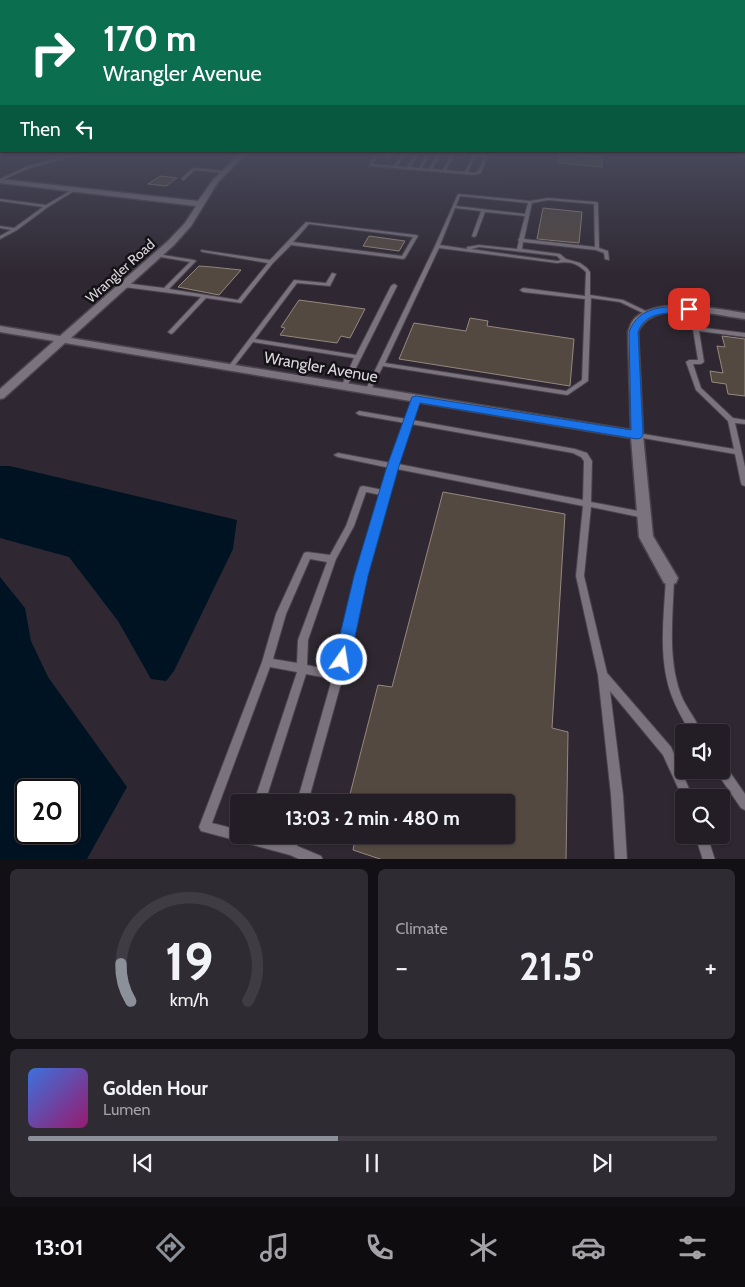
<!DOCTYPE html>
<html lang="en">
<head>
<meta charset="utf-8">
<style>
	:root { --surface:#231e26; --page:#2f2b32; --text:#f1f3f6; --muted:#a3a2a7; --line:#403c43; --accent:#8c9099 }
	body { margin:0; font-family:Cabin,sans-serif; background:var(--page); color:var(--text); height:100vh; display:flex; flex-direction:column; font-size:19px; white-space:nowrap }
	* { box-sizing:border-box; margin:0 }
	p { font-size:16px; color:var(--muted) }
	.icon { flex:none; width:28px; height:28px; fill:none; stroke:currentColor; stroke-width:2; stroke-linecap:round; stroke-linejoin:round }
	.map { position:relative; height:859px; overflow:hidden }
	.drawer { display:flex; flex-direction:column; gap:10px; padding:10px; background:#131015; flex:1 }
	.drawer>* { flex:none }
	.guide { position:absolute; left:0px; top:0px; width:745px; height:152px; box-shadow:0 1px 4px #0004,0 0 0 1px var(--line); background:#0b6e4f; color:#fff; overflow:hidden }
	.controls { position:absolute; left:675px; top:724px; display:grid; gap:10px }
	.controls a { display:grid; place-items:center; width:55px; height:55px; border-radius:5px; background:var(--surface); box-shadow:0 1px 4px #0004,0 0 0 1px var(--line); font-size:25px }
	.speed { position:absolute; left:15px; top:779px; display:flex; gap:10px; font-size:25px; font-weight:700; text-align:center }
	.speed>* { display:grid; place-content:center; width:65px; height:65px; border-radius:50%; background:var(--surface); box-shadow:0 1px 4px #0004,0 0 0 1px var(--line); line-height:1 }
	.speed .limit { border:2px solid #111; border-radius:8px; background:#fff; color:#111 }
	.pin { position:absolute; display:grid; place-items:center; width:42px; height:42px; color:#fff; margin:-21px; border-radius:10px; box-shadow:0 2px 8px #0006 }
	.me { position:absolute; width:55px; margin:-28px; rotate:13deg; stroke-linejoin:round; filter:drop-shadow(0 0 4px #0008) }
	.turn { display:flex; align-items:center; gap:18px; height:105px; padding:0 20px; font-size:22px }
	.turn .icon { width:65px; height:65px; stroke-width:2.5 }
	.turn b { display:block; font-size:35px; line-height:42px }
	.then { display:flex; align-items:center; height:48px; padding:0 20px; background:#0003; gap:10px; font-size:19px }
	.big { font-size:38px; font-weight:800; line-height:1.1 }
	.drawer .widget { flex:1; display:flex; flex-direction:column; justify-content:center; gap:8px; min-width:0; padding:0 18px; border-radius:8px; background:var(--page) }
	.drawer .dial { align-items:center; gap:0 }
	.dial svg { height:130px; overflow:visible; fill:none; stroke:var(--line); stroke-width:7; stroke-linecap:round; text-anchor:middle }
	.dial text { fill:var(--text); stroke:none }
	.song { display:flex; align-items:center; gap:15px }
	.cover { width:60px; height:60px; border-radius:8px; background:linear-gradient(135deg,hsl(220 70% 55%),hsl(320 70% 35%)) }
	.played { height:5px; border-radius:2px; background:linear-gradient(90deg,var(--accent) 45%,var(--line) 45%) }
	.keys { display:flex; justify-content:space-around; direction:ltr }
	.heat { display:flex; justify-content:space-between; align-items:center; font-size:28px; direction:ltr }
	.drawer .tiles { flex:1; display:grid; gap:10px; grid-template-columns:1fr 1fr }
	.widget:last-child { grid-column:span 2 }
	.trip { position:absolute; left:230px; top:794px; width:285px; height:50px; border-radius:5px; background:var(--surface); box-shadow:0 1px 4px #0004,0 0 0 1px var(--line); font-weight:800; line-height:50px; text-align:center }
	.tabs { display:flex; height:80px; justify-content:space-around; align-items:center; background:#0e0c0f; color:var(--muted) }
	.tabs .icon { width:35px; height:35px }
	.tabs .selected { color:var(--accent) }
	.tabs b { font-size:22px; color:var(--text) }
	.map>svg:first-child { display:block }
</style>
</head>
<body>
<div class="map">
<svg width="745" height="860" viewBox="0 0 745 860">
	<rect width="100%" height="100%" fill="#2f2832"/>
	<!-- water -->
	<path fill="#001322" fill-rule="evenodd" d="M0 466H10L237 520 233 549 174 671 166 681 151 679 118 621 69 557 0 538Z
		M0 577 25 608 31 641 48 677 127 787 87 859H0ZM26 790H69V832H26Z"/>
	<!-- building -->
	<path fill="#534940" stroke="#95897f" d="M560 154 602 157V167L558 163Z
		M160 176 177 178 166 186 148 184Z
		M543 208 582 212 579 243 537 239Z
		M369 236 405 241 399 251 363 246Z
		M199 266 212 267 241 270 219 295 178 287Z
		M299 300 365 309 350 338 341 336 337 343 280 335 285 328 281 327Z
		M470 318 488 321 487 326 574 339 570 386 399 359 414 323 466 331Z
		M722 336 745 339V396L728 394 726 384 712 382 710 371 723 373 717 346 725 347Z
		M443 492 565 514 552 728 568 732 566 860H383L353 850 356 835H506V802H348L378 685 392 687Z"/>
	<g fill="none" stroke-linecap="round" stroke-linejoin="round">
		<defs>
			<path id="lane" d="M75 154H81L30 168 0 181V179L28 166Z
				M375 154H379L372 164 394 166 402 154H406L397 166 407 167 415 154H419L410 167 419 168 426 154H430L422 168 429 169 437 154H441L432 169 443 170 451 154H455L446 170 465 172 473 155 485 156V154H489L481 173 474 175 369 166ZM475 157 484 158 478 171 474 173 468 172Z
				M388 154H392L388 159H386Z
				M193 168 223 171 225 172 223 173 195 170 184 180H182V178Z
				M73 189 76 190 48 207 17 230 0 239V236L11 230 0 228V226L14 228 43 207 0 201V199L46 205Z
				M458 194 530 201 548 198 596 202 598 203 599 248 608 251 609 260 605 259 604 253 596 250 523 242 522 249 560 254 566 259 580 263 587 268 590 272V295L623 300 652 314 649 316 647 315 620 302 591 298 588 381 569 394 567 395 383 366 370 392 368 393 365 391 435 246ZM460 196 528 203 525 214 456 206ZM548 200 594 204 595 247 524 239 532 203ZM455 208 481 211 472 236 474 237 476 236 485 212 525 216 519 239 518 240 519 241 517 249 479 245 467 247V249L440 245ZM479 247 557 256 561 260 557 261 471 249ZM439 248 557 263C569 261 577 263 586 272L585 296 523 288 520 290 523 292 585 299 582 380 566 391 385 363Z
				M306 222 416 235 418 236 405 258 403 259 291 245 273 263 241 303 206 298 173 333 171 334 168 332 169 331 201 297 124 287 121 285 124 283 164 288 190 262 155 256V254H157L194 260 196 261 169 289 238 300 268 263 203 252 201 251V250L270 260ZM309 224 413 237 402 256 293 242Z
				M332 273 336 274 330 286 297 283 255 339 356 355 391 286 394 284 396 285 397 286 346 388 344 389 341 387 354 358 253 342 232 369H228L227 368 228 367 294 280 326 283Z
				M696 327 745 333V337L699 331 704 362 701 364H693L701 388 733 418 745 420V424L735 423 745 467V486L742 485 741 483 735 454 637 437 634 435 637 433 734 449 728 421 696 390 686 362 689 360H698L693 329Z
				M416 397 419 399 412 420 575 449 587 453 592 461 591 502 644 512 647 513 648 515 647 517 644 518 591 507 584 576 607 673 671 747 693 798H684V801L663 755 610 691 623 795 627 860H615L611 795 598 675 576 576 583 506 397 469 365 576 343 676 308 802H297L332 679 306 674 265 802H254L297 672 270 667 212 823 239 830V835H259L286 842 288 835H300L297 846 321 856 323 860H301L290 855 201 831 199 827 262 662 276 614 304 553 307 552 330 555 346 526 360 487 363 486 383 490 390 468 338 457 334 455 338 453 391 463 405 423 359 415 356 413 359 411 406 419 413 399ZM411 424 573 453 581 457 584 461 583 500 398 464ZM366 492 381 495 357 576 334 671 307 665 308 640 336 559 354 526ZM310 559 327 562 298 640 297 663 273 659 286 614Z
				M670 574 673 575 674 578C673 616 667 658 681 695 686 708 697 720 701 732H690C683 720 676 708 671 694 658 657 664 616 666 578L667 575Z
				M721 764 725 765 745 794V810L741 808 717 773 716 770H721Z
				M695 835H707L715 860H703Z"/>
			<path id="street" d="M239 154H246L218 182 191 226 174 245 71 338 631 430 628 332C630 327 631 322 635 318 660 296 715 309 745 313V319C716 315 652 298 638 332L643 435 653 536 678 578 676 583 670 585 664 583 639 537 631 438 65 343 4 398 0 399V389L54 341 0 332V326L60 336 168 241 185 223 196 206 0 183V179L198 201 213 180Z
				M729 154H745V157Z"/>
		</defs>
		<!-- lane casing -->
		<use href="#lane" stroke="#4a444d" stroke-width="2"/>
		<!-- street casing -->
		<use href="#street" stroke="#4a444d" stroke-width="3"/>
		<!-- lane -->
		<use href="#lane" fill="#7b737e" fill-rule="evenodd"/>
		<!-- street -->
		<use href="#street" fill="#7b737e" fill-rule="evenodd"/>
	</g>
	<!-- sky -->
	<linearGradient id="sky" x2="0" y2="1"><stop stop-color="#1a161c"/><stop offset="0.56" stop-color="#47485a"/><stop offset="1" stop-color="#47485a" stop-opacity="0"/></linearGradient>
	<rect width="745" height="274" fill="url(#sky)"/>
	<!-- route -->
	<path fill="#1a73e8" stroke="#114b97" d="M689 306 694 309 692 311C672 315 647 308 638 332L643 435 641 438 637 439 420 403 399 466 368 576 350 660 348 665 342 667 336 665 334 660 354 576 387 466 412 397 416 396 631 430 629 332C639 305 665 307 689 306Z"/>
	<g text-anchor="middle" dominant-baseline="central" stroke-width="5" stroke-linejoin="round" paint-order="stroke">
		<!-- far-street labels -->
		<g font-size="14" fill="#dcd7de" stroke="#151217">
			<text transform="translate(120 271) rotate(-42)">Wrangler Road</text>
		</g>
		<!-- street labels -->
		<g font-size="16" fill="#dcd7de" stroke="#151217">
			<text transform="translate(321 367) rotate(10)">Wrangler Avenue</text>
		</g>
	</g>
</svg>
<div class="controls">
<a><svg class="icon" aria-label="sound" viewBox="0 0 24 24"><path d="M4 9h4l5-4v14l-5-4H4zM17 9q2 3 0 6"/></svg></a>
<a><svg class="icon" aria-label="search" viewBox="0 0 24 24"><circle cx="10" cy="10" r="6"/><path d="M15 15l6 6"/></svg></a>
</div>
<div class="speed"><div class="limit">20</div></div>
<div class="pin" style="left:689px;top:309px;background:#d93025"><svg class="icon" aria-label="arrive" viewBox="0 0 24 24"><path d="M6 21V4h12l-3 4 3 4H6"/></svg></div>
<svg class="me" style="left:342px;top:660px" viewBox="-20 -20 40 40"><circle r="17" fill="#1a73e8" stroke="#fff" stroke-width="3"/><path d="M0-11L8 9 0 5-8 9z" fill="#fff"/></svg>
<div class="trip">13:03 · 2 min · 480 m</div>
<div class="guide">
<div class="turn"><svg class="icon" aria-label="right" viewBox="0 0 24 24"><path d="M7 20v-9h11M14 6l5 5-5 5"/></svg><div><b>170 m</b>Wrangler Avenue</div></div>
<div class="then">Then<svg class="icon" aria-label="left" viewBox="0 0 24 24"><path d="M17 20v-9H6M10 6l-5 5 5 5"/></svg></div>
</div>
</div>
<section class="drawer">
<div class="tiles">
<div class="widget dial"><svg viewBox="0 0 100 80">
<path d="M14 69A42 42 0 1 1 86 69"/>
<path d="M14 69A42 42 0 0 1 8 46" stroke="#8c9099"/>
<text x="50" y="56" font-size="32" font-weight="700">19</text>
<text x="50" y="72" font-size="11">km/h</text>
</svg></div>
<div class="widget"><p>Climate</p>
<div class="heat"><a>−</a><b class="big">21.5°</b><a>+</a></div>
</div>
<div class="widget">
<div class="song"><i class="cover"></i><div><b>Golden Hour</b><p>Lumen</p></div></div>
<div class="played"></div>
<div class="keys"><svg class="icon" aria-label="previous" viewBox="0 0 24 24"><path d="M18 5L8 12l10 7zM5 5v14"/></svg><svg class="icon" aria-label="pause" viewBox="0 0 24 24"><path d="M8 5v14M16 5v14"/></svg><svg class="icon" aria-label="next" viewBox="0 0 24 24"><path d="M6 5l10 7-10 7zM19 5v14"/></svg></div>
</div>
</div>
</section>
<nav class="tabs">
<b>13:01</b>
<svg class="icon selected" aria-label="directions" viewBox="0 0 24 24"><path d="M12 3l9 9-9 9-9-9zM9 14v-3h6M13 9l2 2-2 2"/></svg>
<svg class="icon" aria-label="music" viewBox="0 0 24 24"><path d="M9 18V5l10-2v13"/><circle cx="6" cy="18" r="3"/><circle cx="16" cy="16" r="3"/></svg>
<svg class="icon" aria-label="phone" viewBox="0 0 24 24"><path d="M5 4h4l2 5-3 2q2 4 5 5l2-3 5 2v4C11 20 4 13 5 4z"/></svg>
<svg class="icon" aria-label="climate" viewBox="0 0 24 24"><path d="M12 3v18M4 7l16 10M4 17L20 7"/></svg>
<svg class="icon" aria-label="car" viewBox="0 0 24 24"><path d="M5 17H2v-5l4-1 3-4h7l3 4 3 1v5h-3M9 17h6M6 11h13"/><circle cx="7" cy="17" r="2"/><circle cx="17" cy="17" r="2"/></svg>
<svg class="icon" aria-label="filters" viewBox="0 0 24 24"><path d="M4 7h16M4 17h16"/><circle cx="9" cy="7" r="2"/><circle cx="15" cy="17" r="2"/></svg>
</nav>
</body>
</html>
